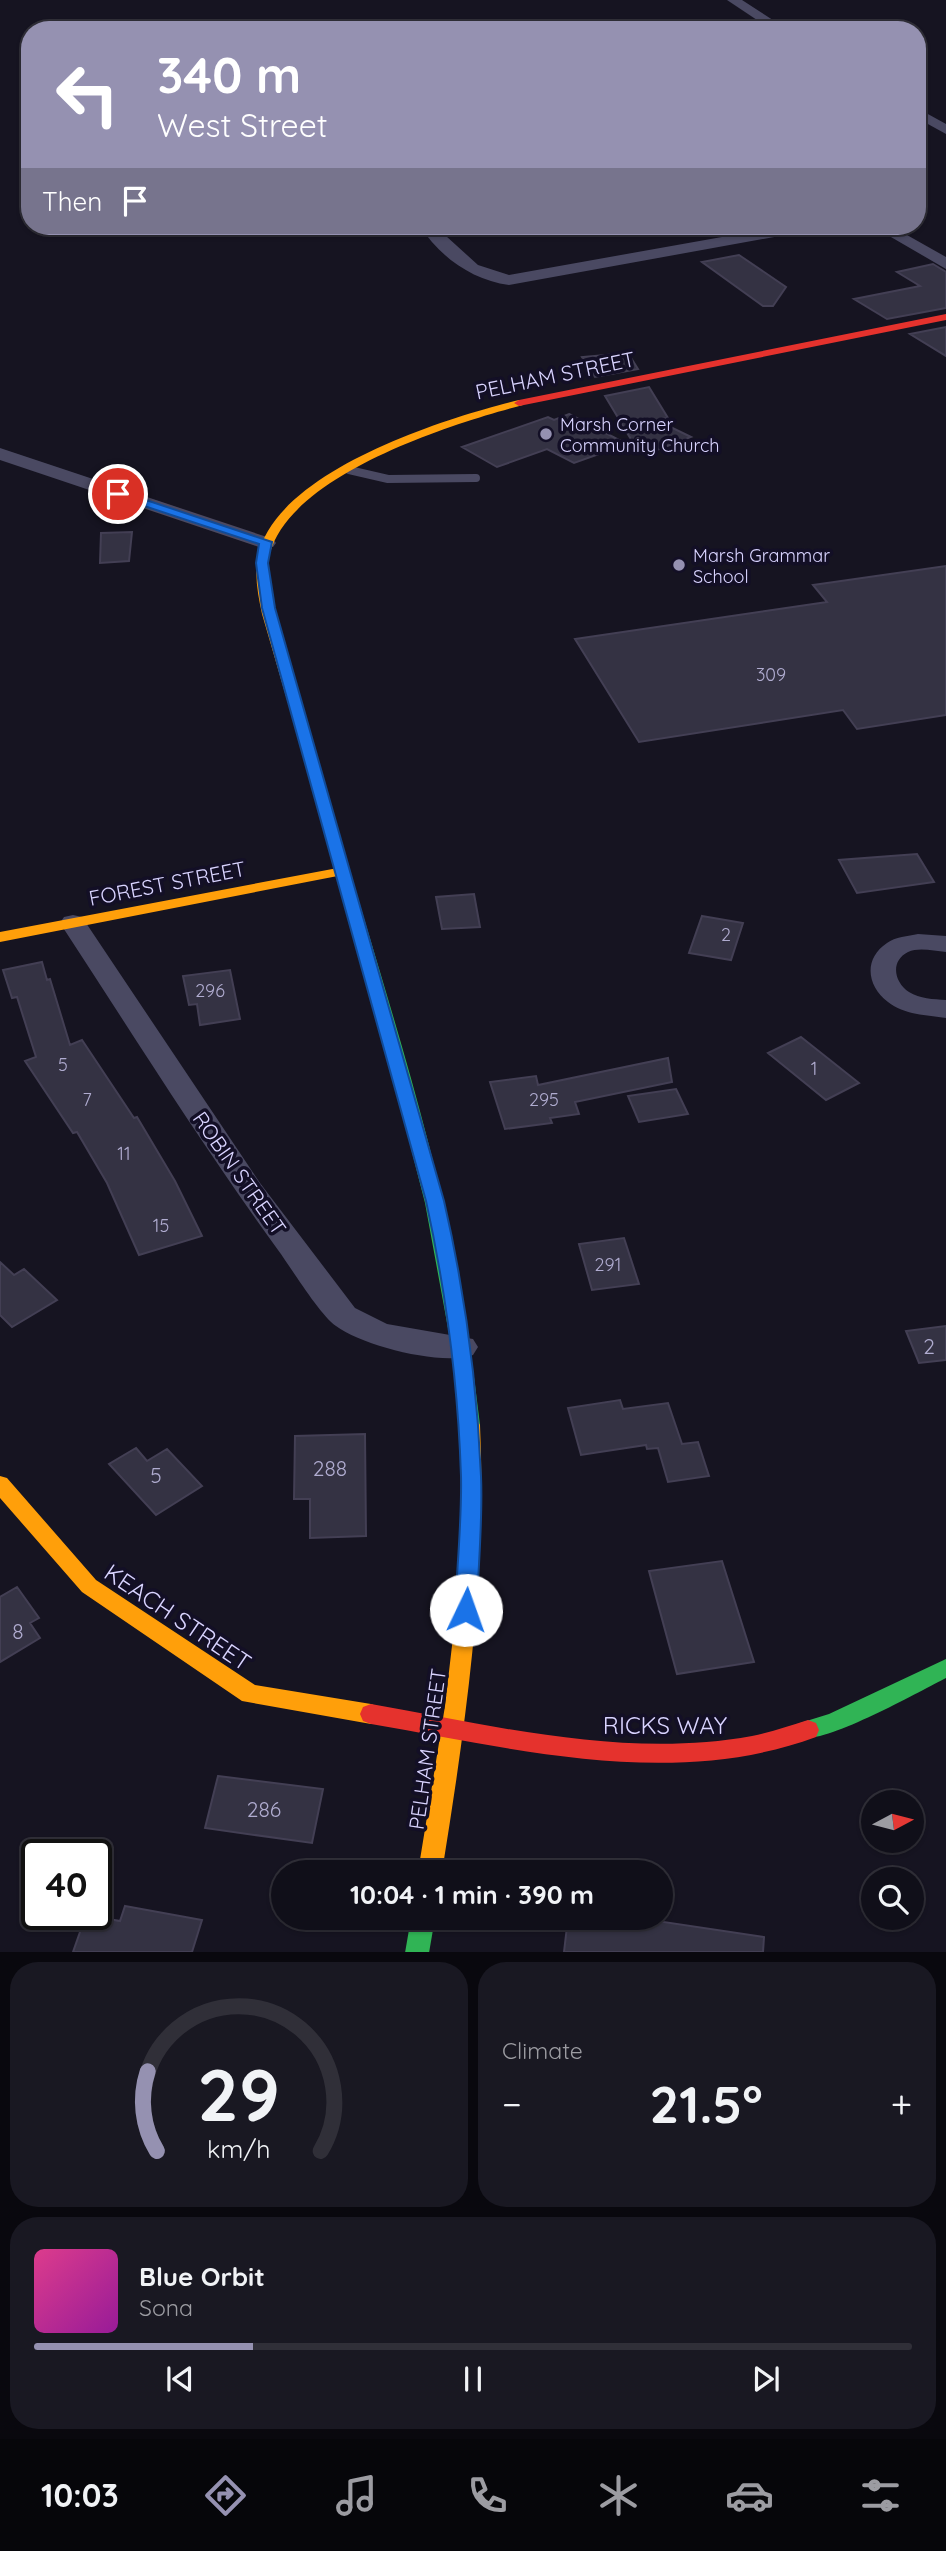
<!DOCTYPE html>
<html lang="en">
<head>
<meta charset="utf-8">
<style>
	:root { --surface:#100f19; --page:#191822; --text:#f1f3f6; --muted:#9c9ca2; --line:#302f38; --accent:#9591b1 }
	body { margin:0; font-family:Quicksand,sans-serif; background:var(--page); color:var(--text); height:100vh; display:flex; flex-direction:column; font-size:26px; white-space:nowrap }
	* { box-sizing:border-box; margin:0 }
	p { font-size:23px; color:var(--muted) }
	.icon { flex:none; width:38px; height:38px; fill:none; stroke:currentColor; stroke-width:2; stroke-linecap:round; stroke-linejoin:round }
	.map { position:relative; height:1952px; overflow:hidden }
	.details { display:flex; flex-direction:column; gap:10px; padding:10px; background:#09080e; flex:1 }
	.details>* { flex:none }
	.banner { position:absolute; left:21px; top:21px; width:905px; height:214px; border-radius:28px; box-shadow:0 2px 5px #0004,0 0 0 2px var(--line); background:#9591b1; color:#fff; overflow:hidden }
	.needle { width:46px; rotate:83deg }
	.fabs { position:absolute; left:861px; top:1790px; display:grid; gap:14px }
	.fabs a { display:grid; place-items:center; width:63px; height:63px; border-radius:50%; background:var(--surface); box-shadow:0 2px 5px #0004,0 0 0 2px var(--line); font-size:35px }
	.speed { position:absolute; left:21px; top:1839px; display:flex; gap:14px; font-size:35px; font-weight:700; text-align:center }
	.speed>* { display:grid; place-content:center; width:91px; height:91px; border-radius:50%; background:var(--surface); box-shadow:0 2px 5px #0004,0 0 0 2px var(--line); line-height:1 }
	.speed .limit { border:4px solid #111; border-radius:10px; background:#fff; color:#111 }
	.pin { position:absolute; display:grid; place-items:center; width:60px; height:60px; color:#fff; margin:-30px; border:4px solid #fff; border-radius:50%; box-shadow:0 2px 7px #0007 }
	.me { position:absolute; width:77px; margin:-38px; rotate:3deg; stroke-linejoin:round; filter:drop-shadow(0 0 5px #0008) }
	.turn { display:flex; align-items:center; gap:24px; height:147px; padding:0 21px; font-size:32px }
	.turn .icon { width:91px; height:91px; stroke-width:2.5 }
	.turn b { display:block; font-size:49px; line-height:60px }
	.then { display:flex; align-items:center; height:66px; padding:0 21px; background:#0003; gap:14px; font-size:26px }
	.big { font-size:52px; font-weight:700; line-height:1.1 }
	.details .card { flex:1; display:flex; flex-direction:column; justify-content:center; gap:10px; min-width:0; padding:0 24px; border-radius:28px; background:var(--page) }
	.details .dial { align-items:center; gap:0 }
	.dial svg { height:182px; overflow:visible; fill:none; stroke:var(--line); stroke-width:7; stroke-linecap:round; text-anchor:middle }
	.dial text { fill:var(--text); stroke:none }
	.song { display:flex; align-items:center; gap:21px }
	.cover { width:84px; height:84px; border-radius:10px; background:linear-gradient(135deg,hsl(330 70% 55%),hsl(300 70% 35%)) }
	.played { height:7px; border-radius:4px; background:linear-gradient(90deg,var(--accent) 25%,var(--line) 25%) }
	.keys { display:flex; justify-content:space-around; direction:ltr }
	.heat { display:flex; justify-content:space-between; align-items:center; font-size:38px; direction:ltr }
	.details .tiles { flex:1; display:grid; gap:10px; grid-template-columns:1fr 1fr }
	.card:last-child { grid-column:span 2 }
	.trip { position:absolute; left:271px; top:1860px; width:402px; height:70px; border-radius:35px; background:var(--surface); box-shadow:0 2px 5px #0004,0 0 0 2px var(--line); font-weight:700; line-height:70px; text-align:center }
	.menu { display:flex; height:112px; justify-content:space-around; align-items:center; background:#06060a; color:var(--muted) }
	.menu .icon { width:49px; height:49px }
	.menu .selected { color:var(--accent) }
	.menu b { font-size:32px; color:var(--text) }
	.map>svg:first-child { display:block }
</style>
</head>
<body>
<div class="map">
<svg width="946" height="1953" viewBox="0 0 946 1953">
	<rect width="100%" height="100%" fill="#161421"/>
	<!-- building -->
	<path fill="#343243" stroke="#433f54" stroke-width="2" d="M739 255 786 287 773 306H763L702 262Z
		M933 264 946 272V308L887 319 854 299 920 286 897 272Z
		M946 327V356L910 334Z
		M628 353 638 369 595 377 582 357Z
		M649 387 668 418 656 420 691 437 652 452 632 441 605 396Z
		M569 414 627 444 574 463 547 449 497 467 462 447 548 417 554 420Z
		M132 532 129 561 100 563 101 533Z
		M946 566V715L857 729 843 710 639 742 575 639 827 602 813 585Z
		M917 854 934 882 857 893 839 860Z
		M474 894 480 927 442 929 436 897Z
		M702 916 743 923 731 960 689 953Z
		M42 962 47 980 50 979 70 1045 82 1040 134 1118 137 1117 175 1181 202 1236 139 1255 107 1183 77 1132 73 1133 25 1061 36 1057 17 997 12 998 3 970Z
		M230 970 240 1019 200 1025 197 1004 189 1005 183 976Z
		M801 1037 859 1083 826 1100 768 1053Z
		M668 1058 672 1082 575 1102 579 1114 550 1118 552 1123 505 1129 490 1082 536 1076 538 1085Z
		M676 1089 688 1114 639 1122 628 1096Z
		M624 1238 639 1284 592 1290 579 1244Z
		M0 1262 14 1275 24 1269 57 1300 12 1327 0 1315Z
		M946 1326V1360L919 1363 906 1331Z
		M620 1400 623 1409 668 1403 682 1444 698 1442 709 1476 668 1482 658 1448 647 1449 646 1445 581 1455 568 1408Z
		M365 1434 366 1536 310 1538V1499H294L295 1436Z
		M136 1448 147 1461 167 1449 202 1486 156 1515 109 1464Z
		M722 1561 754 1662 677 1674 649 1571Z
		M17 1587 39 1618 30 1623 40 1638 0 1662V1597Z
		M218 1776 323 1789 312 1843 205 1828Z
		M125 1906 202 1920 192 1952H73L86 1915 120 1921Z
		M568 1918H650V1920L764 1937 763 1952H564Z"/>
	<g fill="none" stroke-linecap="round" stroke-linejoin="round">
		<!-- lane -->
		<path stroke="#4a4962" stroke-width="8" d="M349 470 388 479 476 478"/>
		<!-- street -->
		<path fill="#4a4962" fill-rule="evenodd" d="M727 0H742L779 24 773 28 699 30 757 20Z
			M917 108 946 124V134L917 118Z
			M420 226H435L478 265 509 275 783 226H815L807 231 509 285C472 280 440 257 420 226Z
			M872 226H891L946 257V269Z
			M0 448 273 539 276 543 273 547H259L0 460Z
			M73 915 82 917 260 1183 355 1308 387 1324 473 1339 478 1347 473 1355C441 1366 363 1346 336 1326 319 1314 292 1269 278 1250 201 1144 132 1033 60 923L64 917Z
			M918 934 946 936V952C934 951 919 947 908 952 890 961 894 982 909 992 920 999 933 999 946 1000V1018C927 1015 904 1015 888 1002 867 986 863 959 887 943 895 937 908 936 918 934Z"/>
		<!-- fast -->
		<path fill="#30b455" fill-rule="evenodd" d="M334 837 341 841C383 985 431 1130 459 1278 468 1327 474 1376 480 1425L477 1430 470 1433 463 1430 460 1425 452 1350 425 1203 388 1058 327 841Z
			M946 1659V1678C920 1691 823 1746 800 1737L797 1730 800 1723 829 1714Z
			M411 1918H435L429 1953H405Z"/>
		<!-- slow -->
		<path fill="#ff9f0a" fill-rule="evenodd" d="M519 400 524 403 523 405C451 424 292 474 270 553 260 591 286 651 297 688 312 739 326 790 341 841L334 845 329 844 262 614C258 595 254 575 258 556 276 471 445 418 519 400Z
			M343 867 350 871 348 874 0 942V932Z
			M470 1417 477 1420 480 1425C487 1576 466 1723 442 1872H418L445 1706 458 1594 462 1481 460 1425 463 1420Z
			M0 1476 7 1478 96 1580 255 1685 371 1704 379 1707 382 1714 379 1721 371 1724 242 1701 82 1592 0 1498Z"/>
		<!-- jam -->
		<path fill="#e5322d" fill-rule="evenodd" d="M946 314V320L519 406 514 403 519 400Z
			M371 1704C495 1726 626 1759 752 1736 771 1732 789 1726 808 1720L816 1723 819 1730 816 1737C672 1790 516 1749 371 1724L363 1721 360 1714 363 1707Z"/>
	</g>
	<!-- route -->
	<path fill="#1a73e8" stroke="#114b97" stroke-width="2" d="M114 492H122L272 542 268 563 275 608 444 1201C465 1292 477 1383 481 1476 483 1520 478 1566 477 1610L474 1616 466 1619 459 1616 455 1610C457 1566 462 1520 461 1476 458 1383 446 1292 426 1201L262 608 256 563 259 544 114 496Z"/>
	<!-- markers -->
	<g fill="#9591b1" stroke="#130f26" stroke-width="2.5">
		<circle cx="546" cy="434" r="7"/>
		<circle cx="679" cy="565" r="7"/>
	</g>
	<g text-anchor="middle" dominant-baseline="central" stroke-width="7" stroke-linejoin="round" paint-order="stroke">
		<!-- far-poi labels -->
		<g font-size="18" fill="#d9d4ff" stroke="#130f26" text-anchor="start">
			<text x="560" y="424">Marsh Corner<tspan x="560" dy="21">Community Church</tspan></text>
			<text x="693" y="555">Marsh Grammar<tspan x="693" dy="21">School</tspan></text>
		</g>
		<!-- number labels -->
		<g font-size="18" fill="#b0acd0">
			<text x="771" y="674">309</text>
			<text x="726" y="934">2</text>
			<text x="210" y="990">296</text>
			<text x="63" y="1064">5</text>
			<text x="814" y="1068">1</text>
			<text x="87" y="1099">7</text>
			<text x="544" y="1099">295</text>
			<text x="124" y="1153">11</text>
			<text x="161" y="1225">15</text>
			<text x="608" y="1264">291</text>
		</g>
		<!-- street labels -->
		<g font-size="21" fill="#d9d4ff" stroke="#130f26">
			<text transform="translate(555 375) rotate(-12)">PELHAM STREET</text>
			<text transform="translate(167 883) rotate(-11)">FOREST STREET</text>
			<text transform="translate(240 1173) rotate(55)">ROBIN STREET</text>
			<text transform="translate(427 1749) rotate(-82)">PELHAM STREET</text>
		</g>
		<!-- near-number labels -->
		<g font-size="21" fill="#b0acd0">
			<text x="929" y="1346">2</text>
			<text x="330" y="1468">288</text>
			<text x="156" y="1475">5</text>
			<text x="18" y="1631">8</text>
			<text x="264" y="1809">286</text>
		</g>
		<!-- near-street labels -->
		<g font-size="24" fill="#d9d4ff" stroke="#130f26">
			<text transform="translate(178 1617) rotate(34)">KEACH STREET</text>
			<text x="665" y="1725">RICKS WAY</text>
		</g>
	</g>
</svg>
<div class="fabs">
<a><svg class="needle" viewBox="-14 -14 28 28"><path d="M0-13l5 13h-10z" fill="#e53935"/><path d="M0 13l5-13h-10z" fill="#9c9ca2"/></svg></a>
<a><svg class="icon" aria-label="search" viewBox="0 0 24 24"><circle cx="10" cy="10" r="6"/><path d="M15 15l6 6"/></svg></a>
</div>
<div class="speed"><div class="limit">40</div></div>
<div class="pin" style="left:118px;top:494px;background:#d93025"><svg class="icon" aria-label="arrive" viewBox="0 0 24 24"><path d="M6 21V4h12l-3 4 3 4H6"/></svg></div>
<svg class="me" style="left:466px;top:1610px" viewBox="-20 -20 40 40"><circle r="19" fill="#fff"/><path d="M0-13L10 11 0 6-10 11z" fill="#1a73e8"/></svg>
<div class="trip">10:04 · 1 min · 390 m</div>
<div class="banner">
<div class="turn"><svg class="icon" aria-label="left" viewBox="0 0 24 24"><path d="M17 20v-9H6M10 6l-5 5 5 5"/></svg><div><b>340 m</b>West Street</div></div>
<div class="then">Then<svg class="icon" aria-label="arrive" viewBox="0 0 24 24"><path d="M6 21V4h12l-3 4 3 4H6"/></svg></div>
</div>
</div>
<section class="details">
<div class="tiles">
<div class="card dial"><svg viewBox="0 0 100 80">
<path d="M14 69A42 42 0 1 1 86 69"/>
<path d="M14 69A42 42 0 0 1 10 34" stroke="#9591b1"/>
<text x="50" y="56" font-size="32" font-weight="700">29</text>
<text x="50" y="72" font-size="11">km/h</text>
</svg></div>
<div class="card"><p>Climate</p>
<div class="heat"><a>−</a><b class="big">21.5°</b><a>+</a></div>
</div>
<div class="card">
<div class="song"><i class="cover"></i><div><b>Blue Orbit</b><p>Sona</p></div></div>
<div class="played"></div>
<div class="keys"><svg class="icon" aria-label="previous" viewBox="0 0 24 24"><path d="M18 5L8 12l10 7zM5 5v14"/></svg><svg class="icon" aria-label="pause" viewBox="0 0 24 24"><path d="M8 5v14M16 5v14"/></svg><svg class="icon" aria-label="next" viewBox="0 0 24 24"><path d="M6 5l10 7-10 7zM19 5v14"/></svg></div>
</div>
</div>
</section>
<nav class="menu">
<b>10:03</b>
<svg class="icon selected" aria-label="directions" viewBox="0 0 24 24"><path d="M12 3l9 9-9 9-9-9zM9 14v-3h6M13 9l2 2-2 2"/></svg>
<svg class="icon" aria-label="music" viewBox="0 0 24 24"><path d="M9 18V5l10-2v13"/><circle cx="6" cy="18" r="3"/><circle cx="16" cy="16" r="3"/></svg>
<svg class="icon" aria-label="phone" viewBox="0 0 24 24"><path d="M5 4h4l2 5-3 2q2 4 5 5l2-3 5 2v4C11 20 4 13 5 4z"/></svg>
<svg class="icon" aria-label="climate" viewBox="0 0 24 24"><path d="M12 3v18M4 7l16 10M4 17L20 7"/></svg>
<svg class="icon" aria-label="car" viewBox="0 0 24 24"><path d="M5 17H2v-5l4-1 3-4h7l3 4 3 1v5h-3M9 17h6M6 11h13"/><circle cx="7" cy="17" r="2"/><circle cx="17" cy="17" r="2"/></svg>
<svg class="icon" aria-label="filters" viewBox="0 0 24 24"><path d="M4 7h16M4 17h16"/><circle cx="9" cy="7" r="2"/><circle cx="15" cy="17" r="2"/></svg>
</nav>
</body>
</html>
